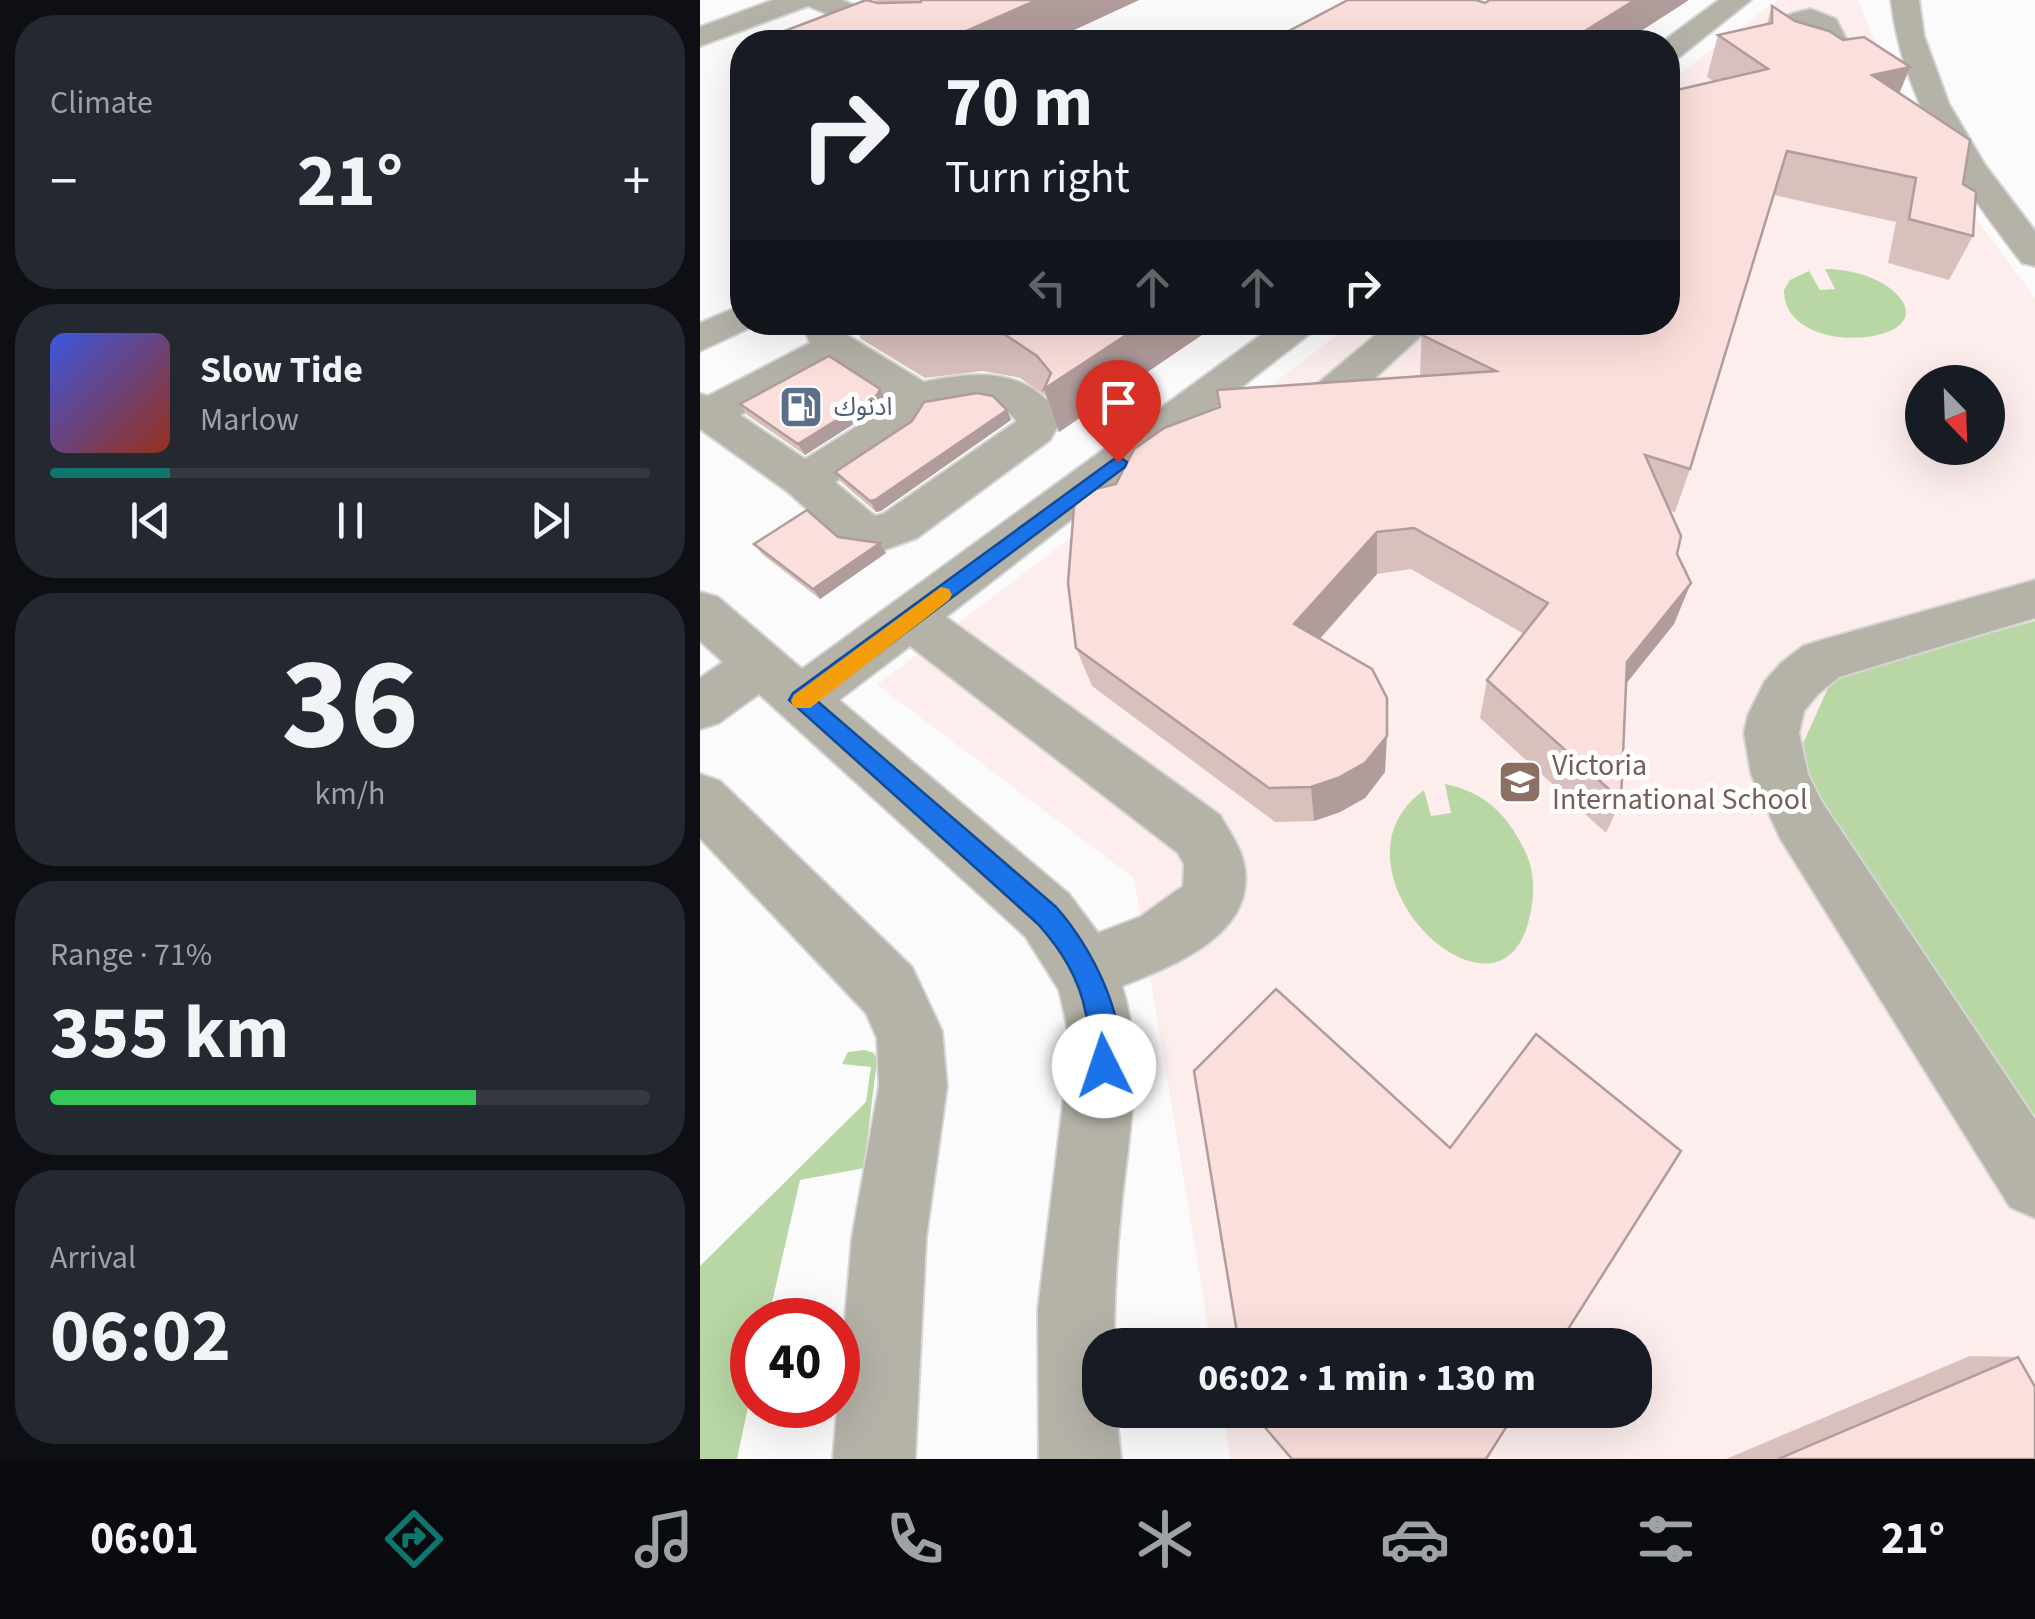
<!DOCTYPE html>
<html lang="en">
<head>
<meta charset="utf-8">
<style>
	:root { --surface:#171b24; --page:#242831; --text:#f1f3f6; --muted:#9ea1a6; --line:#363941; --accent:#0f766e }
	body { margin:0; font-family:"Source Sans 3","Noto Sans Arabic",sans-serif; background:var(--page); color:var(--text); height:100vh; display:flex; flex-direction:column; font-size:38px; white-space:nowrap }
	* { box-sizing:border-box; margin:0 }
	p { font-size:32px; color:var(--muted) }
	.icon { flex:none; width:55px; height:55px; fill:none; stroke:currentColor; stroke-width:2; stroke-linecap:round; stroke-linejoin:round }
	.map { position:relative; flex:1; overflow:hidden }
	.sheet { display:flex; flex-direction:column; gap:15px; padding:15px; background:#0d0f14; width:700px }
	.sheet>* { flex:none }
	.banner { position:absolute; left:30px; top:30px; width:950px; height:305px; border-radius:40px; box-shadow:0 10px 40px #0002; background:#171b24; color:var(--text); overflow:hidden }
	.needle { width:65px; rotate:157deg }
	.controls { position:absolute; left:1205px; top:365px; display:grid; gap:20px }
	.controls a { display:grid; place-items:center; width:100px; height:100px; border-radius:50%; background:var(--surface); box-shadow:0 10px 40px #0002; font-size:50px }
	.speed { position:absolute; left:30px; top:1298px; display:flex; gap:20px; font-size:50px; font-weight:700; text-align:center }
	.speed>* { display:grid; place-content:center; width:130px; height:130px; border-radius:50%; background:var(--surface); box-shadow:0 10px 40px #0002; line-height:1 }
	.speed .limit { border:15px solid #d22; background:#fff; color:#111 }
	.pin { position:absolute; display:grid; place-items:center; width:85px; height:85px; color:#fff; margin:-102px -42px; border-radius:50% 50% 50% 0; rotate:-45deg; box-shadow:0 0 10px #0007 }
	.pin .icon { rotate:45deg }
	.me { position:absolute; width:110px; margin:-55px; rotate:356deg; stroke-linejoin:round; filter:drop-shadow(0 0 8px #0008) }
	.turn { display:flex; align-items:center; gap:35px; height:210px; padding:0 50px; font-size:45px }
	.turn .icon { width:130px; height:130px; stroke-width:2.5 }
	.turn b { display:block; font-size:70px; line-height:85px }
	.lanes { display:flex; align-items:center; height:95px; padding:0 50px; background:#0003; justify-content:center; gap:50px; direction:ltr }
	.lanes .off { opacity:.35 }
	.big { font-size:75px; font-weight:700; line-height:1.1 }
	.sheet .tile { flex:1; display:flex; flex-direction:column; justify-content:center; gap:15px; min-width:0; padding:0 35px; border-radius:40px; background:var(--page) }
	.sheet .dial { align-items:center; gap:0 }
	.dial b { font-size:130px; line-height:1 }
	.song { display:flex; align-items:center; gap:30px }
	.cover { width:120px; height:120px; border-radius:15px; background:linear-gradient(135deg,hsl(230 70% 55%),hsl(10 70% 35%)) }
	.played { height:10px; border-radius:5px; background:linear-gradient(90deg,var(--accent) 20%,var(--line) 20%) }
	.keys { display:flex; justify-content:space-around; direction:ltr }
	.heat { display:flex; justify-content:space-between; align-items:center; font-size:55px; direction:ltr }
	.charge { height:15px; border-radius:8px; background:linear-gradient(90deg,#34c759 71%,var(--line) 0) }
	.trip { position:absolute; left:382px; top:1328px; width:570px; height:100px; border-radius:40px; background:var(--surface); box-shadow:0 10px 40px #0002; font-weight:700; line-height:100px; text-align:center }
	.menu { display:flex; height:160px; justify-content:space-around; align-items:center; background:#090b0e; color:var(--muted) }
	.menu .icon { width:70px; height:70px }
	.menu .active { color:var(--accent) }
	.menu b { font-size:45px; color:var(--text) }
	main { display:flex; flex:1; min-height:0 }
	.map>svg:first-child { display:block }
</style>
</head>
<body>
<main>
<section class="sheet">
<div class="tile"><p>Climate</p>
<div class="heat"><a>−</a><b class="big">21°</b><a>+</a></div>
</div>
<div class="tile">
<div class="song"><i class="cover"></i><div><b>Slow Tide</b><p>Marlow</p></div></div>
<div class="played"></div>
<div class="keys"><svg class="icon" aria-label="previous" viewBox="0 0 24 24"><path d="M18 5L8 12l10 7zM5 5v14"/></svg><svg class="icon" aria-label="pause" viewBox="0 0 24 24"><path d="M8 5v14M16 5v14"/></svg><svg class="icon" aria-label="next" viewBox="0 0 24 24"><path d="M6 5l10 7-10 7zM19 5v14"/></svg></div>
</div>
<div class="tile dial"><b>36</b><p>km/h</p></div>
<div class="tile"><p>Range · 71%</p><b class="big">355 km</b><div class="charge"></div></div>
<div class="tile"><p>Arrival</p><b class="big">06:02</b></div>
</section>
<div class="map">
<svg width="1335" height="1459" viewBox="0 0 1335 1459">
	<rect width="100%" height="100%" fill="#fbfbfb"/>
	<!-- education -->
	<path fill="#fdeded" fill-rule="evenodd" d="M1077 0H1158L1212 132 1335 298V1459H530L522 1410H935V1345H511L434 878 177 685 653 323 968 322V83ZM1222 382H1288V448H1222Z"/>
	<!-- green -->
	<path fill="#b8d7a5" d="M1125 269C1147 269 1173 275 1191 289 1257 344 1083 363 1084 290L1090 280 1109 271 1120 290 1135 289Z
		M1335 621V1125L1096 759 1133 677Z
		M745 784C784 792 806 813 824 849 836 872 835 898 828 923 796 1042 616 869 724 790L731 816 751 813Z
		M165 1050 174 1053 177 1060 164 1168 100 1180 68 1320H52V1388L37 1459H0V1266L166 1102 171 1067 142 1064 148 1052Z"/>
	<g fill="none" stroke-linecap="round" stroke-linejoin="round">
		<defs>
			<path id="minor" d="M73 0H142L228 36 233 42H194L108 6 0 46V27Z
				M1019 0H1051L978 58 968 61V42H962Z
				M1191 0H1219L1224 36 1249 104 1285 165 1335 231V266L1322 263C1260 182 1203 103 1191 0Z
				M1111 9 1136 19 1160 66 1156 72H1134L1110 26 1087 39 1120 50 1124 56 1120 62 1109 65 1063 50 1056 37C1069 20 1090 13 1111 9Z
				M42 305V322H58L56 325 0 351V323Z
				M101 322H141L147 335 224 382C278 370 330 368 362 419L350 440 217 538 181 551 146 544 88 492 0 429V394L8 396 110 343ZM135 363 191 399 185 409 105 459 40 415ZM281 400 299 403 317 421 183 514 175 516 135 482 215 429 227 409Z
				M579 322H625L246 617 520 815C528 830 541 847 544 864 558 934 473 966 422 986 444 1057 430 1127 422 1199 417 1248 414 1296 414 1345H400V1410H416L421 1459H339L338 1310 368 1062 367 1025 359 990 325 936 59 694 19 723 0 729V678L23 662 0 641V592L18 597 102 669ZM210 646 478 853 484 864 483 886 440 917 398 933 369 894 139 700Z
				M691 322H736L639 411 584 422 569 418 563 408 569 398 611 389Z
				M1335 580V618L1139 677 1118 694 1104 711 1099 733 1108 774 1122 802 1335 1119V1218L1310 1207 1080 838 1051 774 1044 733 1048 715 1065 681 1081 663 1103 646 1122 640Z
				M0 774 20 781 212 967 242 1031 247 1086 226 1238 215 1459H133L152 1238 179 1086 177 1038 166 1013 0 838Z"/>
		</defs>
		<!-- minor casing -->
		<use href="#minor" stroke="#d5d5d6" stroke-width="4"/>
		<!-- minor -->
		<use href="#minor" fill="#b5b2a8" fill-rule="evenodd"/>
	</g>
	<!-- wall -->
	<path fill="#d8c0bd" d="M174 0H439L348 42 178 3H182Z
		M1072 6 1095 21 1210 67 1199 93 1263 184 1273 236 1249 280 1188 263 1196 222 1074 195 990 469 975 512 970 511 977 554 974 624 926 683 921 800 906 833 780 718 787 680 824 634 711 569 677 574 620 639 685 772 665 798 640 812 614 821 575 822 392 686 376 648 416 484 720 376 722 322H968L1013 81 1007 77 1018 35 1067 24Z
		M153 322H521L359 432 346 396 320 378 283 371 225 378 161 339Z
		M180 389 186 400 182 406 105 455 47 415 40 404Z
		M307 410 311 420 181 511 176 512 141 482 135 472Z
		M138 537 180 543 186 553 120 599 62 554 54 544Z
		M1270 1356 1318 1357 1335 1459H1026Z"/>
	<!-- shaded-wall -->
	<path fill="#b09c9a" d="M337 0H439L348 42H249L248 39Z
		M935 0H989L924 42H867Z
		M1210 67 1193 109 1172 75Z
		M446 322H521L359 432 344 389Z
		M180 389 186 400 182 406 105 455 98 444Z
		M307 410 311 420 181 511 176 512 170 501Z
		M677 532V574L598 663 594 624Z
		M180 543 186 553 120 599 113 589Z
		M991 583 974 624 913 700 927 662Z
		M687 736 685 772 665 798 640 812 614 821 611 787Z"/>
	<!-- building -->
	<path fill="#fbdfdc" stroke="#b09c9a" stroke-width="2.5" d="M166 0 178 3 221 2V0H337L248 39 256 42H56Z
		M648 0H776L785 3 790 0H935L867 42H568Z
		M1072 6 1095 21 1129 31 1143 40 1164 37 1210 67 1172 75 1270 140 1263 184 1276 192 1273 236 1209 219 1216 178 1087 151 990 469 945 455 981 536 977 554 991 583 927 662 921 800 787 680 848 603 714 528 677 532 594 624 672 669 687 698V736L665 763 638 778 611 787 569 788 376 648 368 583 375 494 416 484 434 449 464 428 520 407 517 390 796 371 722 335 738 322H968V92L1068 69 1018 35 1072 23Z
		M185 322H446L344 389 351 373 337 356 304 334 266 327 205 334Z
		M129 356 180 389 177 395 98 444 40 404Z
		M277 393 293 396 307 410 175 500 170 501 135 472 212 421 224 402Z
		M107 510 138 537 180 543 113 589 54 544Z
		M576 989 750 1148 836 1034 981 1151 858 1345H539L494 1071Z
		M1318 1357 1335 1387V1459H1078Z
		M550 1410H817L786 1459H592Z"/>
	<!-- route -->
	<path fill="#1a73e8" stroke="#114b97" stroke-width="2.5" d="M418 456 427 462 425 467 116 700 356 907C389 943 435 1027 414 1076L404 1080 395 1076C386 1057 391 1035 386 1014 379 978 362 951 338 924L89 700 93 693Z"/>
	<!-- slow -->
	<path fill="#f59e0b" d="M241 587 249 589 252 595 249 600 110 708H94L91 701 94 695Z"/>
	<!-- icons -->
	<defs>
		<symbol id="fuel-square" viewBox="-11 -11 22 22"><rect x="-9" y="-9" width="18" height="18" rx="4" fill="#5c6f8a" stroke="#fff"/><path d="M-5.5-6h7V0h2V4h1.3V-2.5L3-4.5l.8-.8L6-3V5H2.5V1h-1V6h-7ZM-4.2-4.7v3.2H.2V-4.7Z" fill="#fff"/></symbol>
		<symbol id="school-square" viewBox="-11 -11 22 22"><rect x="-9" y="-9" width="18" height="18" rx="4" fill="#8d6e63" stroke="#fff"/><path d="M0-5L7-2L0 1L-7-2ZM-4 1L0 2.5L4 1V4Q0 6-4 4Z" fill="#fff"/></symbol>
	</defs>
	<g fill-rule="evenodd">
		<use href="#fuel-square" x="76" y="382" width="50" height="50"/>
		<use href="#school-square" x="795" y="757" width="50" height="50"/>
	</g>
	<g text-anchor="middle" dominant-baseline="central" stroke-width="10" stroke-linejoin="round" paint-order="stroke">
		<!-- far-service labels -->
		<g font-size="25" fill="#4e5e75" stroke="#fff" text-anchor="start">
			<text x="134" y="407">ادنوك</text>
		</g>
		<!-- education labels -->
		<g font-size="30" fill="#785e54" stroke="#fff" text-anchor="start">
			<text x="852" y="765">Victoria<tspan x="852" dy="34">International School</tspan></text>
		</g>
	</g>
</svg>
<div class="controls">
<a><svg class="needle" viewBox="-14 -14 28 28"><path d="M0-13l5 13h-10z" fill="#e53935"/><path d="M0 13l5-13h-10z" fill="#9ea1a6"/></svg></a>
</div>
<div class="speed"><div class="limit">40</div></div>
<div class="pin" style="left:418px;top:462px;background:#d93025"><svg class="icon" aria-label="arrive" viewBox="0 0 24 24"><path d="M6 21V4h12l-3 4 3 4H6"/></svg></div>
<svg class="me" style="left:404px;top:1066px" viewBox="-20 -20 40 40"><circle r="19" fill="#fff"/><path d="M0-13L10 11 0 6-10 11z" fill="#1a73e8"/></svg>
<div class="trip">06:02 · 1 min · 130 m</div>
<div class="banner">
<div class="turn"><svg class="icon" aria-label="right" viewBox="0 0 24 24"><path d="M7 20v-9h11M14 6l5 5-5 5"/></svg><div><b>70 m</b>Turn right</div></div>
<div class="lanes"><svg class="icon off" aria-label="left" viewBox="0 0 24 24"><path d="M17 20v-9H6M10 6l-5 5 5 5"/></svg><svg class="icon off" aria-label="ahead" viewBox="0 0 24 24"><path d="M12 20V5M6 11l6-6 6 6"/></svg><svg class="icon off" aria-label="ahead" viewBox="0 0 24 24"><path d="M12 20V5M6 11l6-6 6 6"/></svg><svg class="icon" aria-label="right" viewBox="0 0 24 24"><path d="M7 20v-9h11M14 6l5 5-5 5"/></svg></div>
</div>
</div>
</main>
<nav class="menu">
<b>06:01</b>
<svg class="icon active" aria-label="directions" viewBox="0 0 24 24"><path d="M12 3l9 9-9 9-9-9zM9 14v-3h6M13 9l2 2-2 2"/></svg>
<svg class="icon" aria-label="music" viewBox="0 0 24 24"><path d="M9 18V5l10-2v13"/><circle cx="6" cy="18" r="3"/><circle cx="16" cy="16" r="3"/></svg>
<svg class="icon" aria-label="phone" viewBox="0 0 24 24"><path d="M5 4h4l2 5-3 2q2 4 5 5l2-3 5 2v4C11 20 4 13 5 4z"/></svg>
<svg class="icon" aria-label="climate" viewBox="0 0 24 24"><path d="M12 3v18M4 7l16 10M4 17L20 7"/></svg>
<svg class="icon" aria-label="car" viewBox="0 0 24 24"><path d="M5 17H2v-5l4-1 3-4h7l3 4 3 1v5h-3M9 17h6M6 11h13"/><circle cx="7" cy="17" r="2"/><circle cx="17" cy="17" r="2"/></svg>
<svg class="icon" aria-label="filters" viewBox="0 0 24 24"><path d="M4 7h16M4 17h16"/><circle cx="9" cy="7" r="2"/><circle cx="15" cy="17" r="2"/></svg>
<b>21°</b>
</nav>
</body>
</html>
